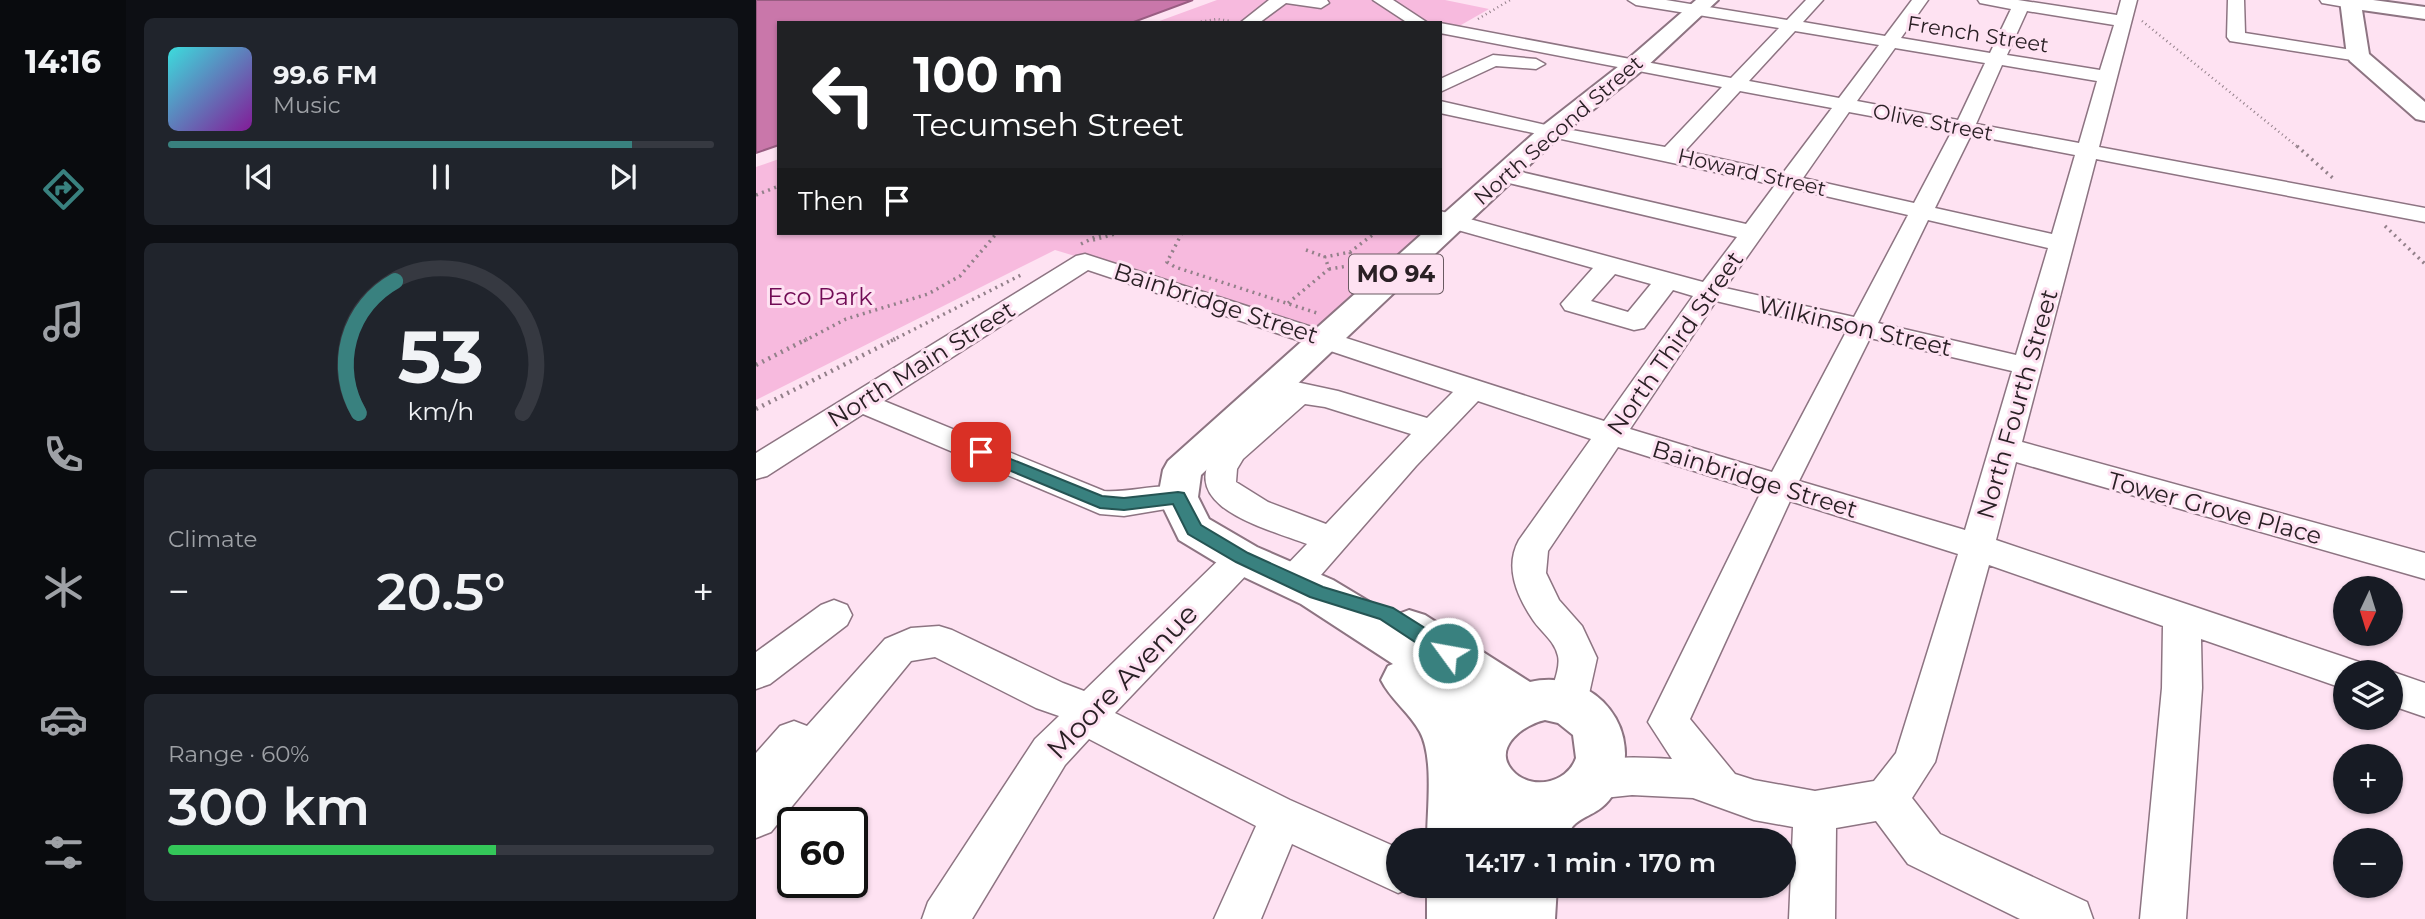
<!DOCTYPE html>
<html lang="en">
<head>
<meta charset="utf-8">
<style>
	:root { --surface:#171b24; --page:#20242c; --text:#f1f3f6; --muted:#9ea1a6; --line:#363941; --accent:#39817f }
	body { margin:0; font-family:Montserrat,sans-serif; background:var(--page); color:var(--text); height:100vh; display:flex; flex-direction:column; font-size:26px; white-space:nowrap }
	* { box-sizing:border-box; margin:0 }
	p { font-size:23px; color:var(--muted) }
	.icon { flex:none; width:38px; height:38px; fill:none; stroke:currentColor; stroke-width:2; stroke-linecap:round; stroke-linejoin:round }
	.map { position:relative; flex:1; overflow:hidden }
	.panel { display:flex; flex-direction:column; gap:18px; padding:18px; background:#0d0f14; width:630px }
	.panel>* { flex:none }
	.top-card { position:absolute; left:21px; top:21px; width:665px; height:214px; border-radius:0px; box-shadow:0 2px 5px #0004; background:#202124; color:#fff; overflow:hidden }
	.needle { width:46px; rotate:184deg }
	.controls { position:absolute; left:1577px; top:576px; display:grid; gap:14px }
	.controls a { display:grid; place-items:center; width:70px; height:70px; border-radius:50%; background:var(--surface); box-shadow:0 2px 5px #0004; font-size:35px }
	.speed { position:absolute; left:21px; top:807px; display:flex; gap:14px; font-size:35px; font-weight:700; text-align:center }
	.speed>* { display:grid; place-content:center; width:91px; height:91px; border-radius:50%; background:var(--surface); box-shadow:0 2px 5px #0004; line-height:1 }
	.speed .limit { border:4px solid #111; border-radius:10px; background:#fff; color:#111 }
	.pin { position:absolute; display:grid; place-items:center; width:60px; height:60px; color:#fff; margin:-30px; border-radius:14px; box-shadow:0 4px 10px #0006 }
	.me { position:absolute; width:77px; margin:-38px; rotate:302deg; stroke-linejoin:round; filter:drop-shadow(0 0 5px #0008) }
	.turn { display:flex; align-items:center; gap:24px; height:147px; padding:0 21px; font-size:32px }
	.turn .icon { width:91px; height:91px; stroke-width:2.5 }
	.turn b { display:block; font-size:49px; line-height:60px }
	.then { display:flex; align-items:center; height:66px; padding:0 21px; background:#0003; gap:14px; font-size:26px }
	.big { font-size:52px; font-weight:600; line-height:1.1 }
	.panel .tile { flex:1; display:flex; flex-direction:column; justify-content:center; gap:10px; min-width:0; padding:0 24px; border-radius:10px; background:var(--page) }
	.panel .dial { align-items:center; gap:0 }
	.dial svg { height:182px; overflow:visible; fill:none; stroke:var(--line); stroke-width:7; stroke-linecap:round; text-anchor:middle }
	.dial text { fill:var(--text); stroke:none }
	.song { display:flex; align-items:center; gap:21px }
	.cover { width:84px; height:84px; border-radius:10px; background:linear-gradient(135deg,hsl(180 70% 55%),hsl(290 70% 35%)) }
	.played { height:7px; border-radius:4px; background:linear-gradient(90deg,var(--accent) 85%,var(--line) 85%) }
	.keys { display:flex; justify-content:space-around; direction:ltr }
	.heat { display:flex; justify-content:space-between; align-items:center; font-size:38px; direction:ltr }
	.charge { height:10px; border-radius:5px; background:linear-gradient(90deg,#34c759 60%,var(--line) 0) }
	.trip { position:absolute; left:630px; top:828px; width:410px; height:70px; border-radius:35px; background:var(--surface); box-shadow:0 2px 5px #0004; font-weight:600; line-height:70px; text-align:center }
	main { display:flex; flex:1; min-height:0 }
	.dock { display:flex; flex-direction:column; width:126px; justify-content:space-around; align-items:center; background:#090b0e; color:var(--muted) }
	.dock .icon { width:49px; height:49px }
	.dock .active { color:var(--accent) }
	.dock b { font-size:32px; color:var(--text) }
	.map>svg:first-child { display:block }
</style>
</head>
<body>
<main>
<nav class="dock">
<b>14:16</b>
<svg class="icon active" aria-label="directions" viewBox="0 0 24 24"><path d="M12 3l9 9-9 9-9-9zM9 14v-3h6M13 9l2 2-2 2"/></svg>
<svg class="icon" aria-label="music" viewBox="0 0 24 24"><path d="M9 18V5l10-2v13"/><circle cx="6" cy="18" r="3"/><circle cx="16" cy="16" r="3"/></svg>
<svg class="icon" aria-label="phone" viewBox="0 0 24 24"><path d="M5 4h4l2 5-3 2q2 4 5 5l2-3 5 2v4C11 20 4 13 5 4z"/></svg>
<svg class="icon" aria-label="climate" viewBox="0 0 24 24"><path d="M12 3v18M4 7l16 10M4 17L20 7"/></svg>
<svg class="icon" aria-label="car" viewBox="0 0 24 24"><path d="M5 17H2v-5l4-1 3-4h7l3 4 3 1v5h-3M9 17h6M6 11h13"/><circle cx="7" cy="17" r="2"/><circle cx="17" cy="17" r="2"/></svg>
<svg class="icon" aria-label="filters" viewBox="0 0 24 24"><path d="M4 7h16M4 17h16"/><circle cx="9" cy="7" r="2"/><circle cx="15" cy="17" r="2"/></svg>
</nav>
<section class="panel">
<div class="tile">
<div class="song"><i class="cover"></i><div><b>99.6 FM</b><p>Music</p></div></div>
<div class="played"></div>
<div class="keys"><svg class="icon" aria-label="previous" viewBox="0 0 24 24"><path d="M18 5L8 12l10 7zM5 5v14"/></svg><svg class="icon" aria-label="pause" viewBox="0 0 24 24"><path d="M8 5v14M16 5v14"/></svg><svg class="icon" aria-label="next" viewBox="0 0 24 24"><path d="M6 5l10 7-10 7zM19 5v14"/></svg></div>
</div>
<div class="tile dial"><svg viewBox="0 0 100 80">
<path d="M14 69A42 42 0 1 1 86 69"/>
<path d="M14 69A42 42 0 0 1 30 11" stroke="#39817f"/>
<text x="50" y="56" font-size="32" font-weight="700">53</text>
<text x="50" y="72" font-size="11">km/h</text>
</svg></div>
<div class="tile"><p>Climate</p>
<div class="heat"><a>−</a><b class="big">20.5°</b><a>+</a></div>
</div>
<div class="tile"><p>Range · 60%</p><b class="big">300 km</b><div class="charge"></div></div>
</section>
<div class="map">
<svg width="1669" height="919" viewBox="0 0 1669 919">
	<rect width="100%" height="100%" fill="#fee2f2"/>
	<!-- green -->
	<path fill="#f7bade" d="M461 0H689L733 9 684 37V23H398Z
		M23 159V233H677L565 330 299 250 0 400V167Z"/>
	<!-- water -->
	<path fill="#c977aa" stroke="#995d82" stroke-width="2" d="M0 0H437L375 23H23V145L0 153Z"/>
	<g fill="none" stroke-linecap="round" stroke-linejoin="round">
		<defs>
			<path id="minor" d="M513 0H571L573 3 565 8 530 3 503 23H484Z
				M617 0H637L672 23H652Z
				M872 0H910L1031 20 1050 0H1067L1047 22 1129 36 1156 0H1172L1145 38 1234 53 1255 9 1224 3 1222 0H1262L1361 15 1365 0H1381L1343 147 1669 208V222L1340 159 1266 442 1669 553V579L1260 462 1240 540 1603 662 1608 672H1589V689L1445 639 1446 688 1430 919H1384L1406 688 1407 626 1233 565 1179 762 1156 798 1184 834 1331 902 1337 919H1264L1152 864 1120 821 1080 828 1079 919H1033L1037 827 998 820 937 798 876 795 838 799 823 794 817 780 823 766C853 755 885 757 916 759L892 722 1005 492 862 447 792 551 790 573 803 600 826 626 841 658 831 703 825 715 811 720 797 715 791 703C795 690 805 668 802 656 799 641 785 632 777 620 761 596 748 567 763 540L835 439 722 401 660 466 551 591 538 595 525 591 520 581 525 571 551 544C509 528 413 505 464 446L457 443 453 436 457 429 468 426 481 430 520 397 507 392 502 386 507 380 517 377 582 391 671 418 697 392 332 270 128 401 348 491C376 493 407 481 434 489L438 497 434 505 368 516 344 514 107 414 11 476 0 479V453L320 256 329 254 848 421 937 296 917 290 888 328 878 330 809 310 805 304 837 268 684 225V211L947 282 981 237 740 180 737 175 740 170 748 168 990 224 1019 185 684 113V101L794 126 909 147 966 87 684 33V23L975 78 1023 28 880 5ZM1271 11 1358 25 1344 70 1251 55ZM1039 31 1123 45 1083 98 993 81ZM1139 48 1229 63 1202 120 1101 101ZM1246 65 1341 81 1323 143 1220 124ZM984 91 1076 108 1027 173 929 151ZM1093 112 1196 131 1158 203 1047 178ZM1215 135 1319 155 1296 234 1179 208ZM1039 189 1152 215 1098 317 969 288ZM1172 220 1292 248 1260 355 1122 323ZM859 274 895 284 872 312 835 301ZM960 301 1090 332 1016 472 874 429ZM1114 338 1256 371 1209 530 1043 481ZM549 404 569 407 655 434 570 524 512 502 480 482 481 469 487 459ZM1034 501 1202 554 1140 753 1118 781 1059 791 998 780 979 774 934 719Z
				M1472 0H1488L1489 33 1602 51 1611 56 1602 61 1474 41 1471 37Z
				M1564 0H1601L1603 3 1595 8 1566 3Z
				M737 55 780 59 789 64 780 69 740 66 684 92V79Z
				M486 545 498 549 503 558 498 567 359 713 534 800 642 848V886L658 887 642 893 536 844 505 919H458L500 826 333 739 309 765 216 919H166L172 902 279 739 303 716 280 708 179 657 155 661 15 832 0 838V753L24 726 38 721 51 726 129 639 155 628 183 626 196 630 307 683 328 691 474 549Z
				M78 600 91 605 96 615 91 625 14 684 0 689V652L65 605Z
				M1634 671 1669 683V717L1634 705Z"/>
			<path id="major" d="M940 0H962L888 69 803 137 445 475 442 497 453 519 501 547 577 580 637 616 653 610 669 615 774 682C839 667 893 732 858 793 845 815 830 813 817 826 814 830 811 836 808 840H671C671 810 678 758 664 732 654 713 635 700 625 680L632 666 637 664 545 604 471 569 423 540 402 497 407 470 412 461 667 233H684V217L785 127 872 59ZM789 720 802 723 817 735 820 758C811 784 774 791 756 770 736 747 769 724 789 720Z
				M1584 0H1617L1669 7V19L1606 10 1613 54 1669 102V121L1660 119 1594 61 1591 56Z
				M671 886H801L799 919H671Z"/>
		</defs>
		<!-- minor casing -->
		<use href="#minor" stroke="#8d7482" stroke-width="3"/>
		<!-- major casing -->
		<use href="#major" stroke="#8d7482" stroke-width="4"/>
		<!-- path-far2 -->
		<path stroke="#93808a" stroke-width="2.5" stroke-dasharray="1 3.5" stroke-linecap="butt" d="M722 19 754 0
			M1386 21 1543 148
			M436 23 461 19 475 21"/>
		<!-- path-far1 -->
		<path stroke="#93808a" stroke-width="3.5" stroke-dasharray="2 4.5" stroke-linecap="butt" d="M1541 146 1579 180
			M0 195 23 186
			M1629 226 1669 264
			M426 233 411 262 419 267 561 313
			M337 240 363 233
			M325 244 347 233
			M550 250 569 257
			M594 252 598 265
			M573 269 598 265 612 270
			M532 303 573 269 569 257 594 252 619 233
			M48 341 90 319 172 294 204 276 241 233
			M135 341 265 275"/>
		<!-- path -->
		<path stroke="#93808a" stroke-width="4.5" stroke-dasharray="2 5" stroke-linecap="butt" d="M0 365 51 339
			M0 409 139 339"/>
		<!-- minor -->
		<use href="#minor" fill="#fff" fill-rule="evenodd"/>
		<!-- major -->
		<use href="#major" fill="#fff" fill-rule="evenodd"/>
	</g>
	<!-- route -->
	<path fill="#39817f" stroke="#255453" stroke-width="2" d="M225 447 346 496 368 498 422 492 428 493 445 525 492 553 567 587 637 608 699 647 702 653 699 659 692 661 685 659 624 619 554 597 480 562 432 534 417 504 368 510 344 508 219 456 217 452Z"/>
	<g text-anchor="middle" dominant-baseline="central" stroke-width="6" stroke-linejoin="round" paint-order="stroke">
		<!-- far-street labels -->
		<g font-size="21" fill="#2a2025" stroke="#fee2f2">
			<text transform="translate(1222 34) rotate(9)">French Street</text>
			<text transform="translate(1177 122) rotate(11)">Olive Street</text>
			<text transform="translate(802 130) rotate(-41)">North Second Street</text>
			<text transform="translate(996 172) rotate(13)">Howard Street</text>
		</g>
		<!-- shield labels -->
		<rect fill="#fee2f2" stroke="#6a5a62" stroke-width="2" x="593" y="254.5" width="94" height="39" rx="5"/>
		<g font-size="23" font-weight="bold" fill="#2a2025">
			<text x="640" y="274">MO 94</text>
		</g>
		<!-- park labels -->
		<g font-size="24" fill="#710b55" stroke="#fee2f2">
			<text x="64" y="296">Eco Park</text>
		</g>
		<!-- street labels -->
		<g font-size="24" fill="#2a2025" stroke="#fee2f2">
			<text transform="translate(460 303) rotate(18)">Bainbridge Street</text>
			<text transform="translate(1099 326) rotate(13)">Wilkinson Street</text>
			<text transform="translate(919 343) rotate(-55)">North Third Street</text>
			<text transform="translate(165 364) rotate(-32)">North Main Street</text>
			<text transform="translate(1261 404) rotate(-74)">North Fourth Street</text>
			<text transform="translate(999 479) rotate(17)">Bainbridge Street</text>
			<text transform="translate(1459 508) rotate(15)">Tower Grove Place</text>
		</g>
		<!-- near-street labels -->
		<g font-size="28" fill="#2a2025" stroke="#fee2f2">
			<text transform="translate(366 681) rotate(-46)">Moore Avenue</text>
		</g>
	</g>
</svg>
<div class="controls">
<a><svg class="needle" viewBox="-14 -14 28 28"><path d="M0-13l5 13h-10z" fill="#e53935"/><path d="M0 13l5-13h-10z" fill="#9ea1a6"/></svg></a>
<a><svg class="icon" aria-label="layers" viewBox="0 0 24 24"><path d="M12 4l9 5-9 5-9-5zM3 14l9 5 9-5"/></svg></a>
<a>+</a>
<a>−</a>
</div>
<div class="speed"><div class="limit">60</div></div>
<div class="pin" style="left:225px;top:452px;background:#d93025"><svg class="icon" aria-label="arrive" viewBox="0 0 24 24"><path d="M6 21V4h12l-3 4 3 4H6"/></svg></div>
<svg class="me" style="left:692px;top:653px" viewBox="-20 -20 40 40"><circle r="17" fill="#39817f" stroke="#fff" stroke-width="3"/><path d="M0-11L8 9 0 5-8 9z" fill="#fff"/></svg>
<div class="trip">14:17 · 1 min · 170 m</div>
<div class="top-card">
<div class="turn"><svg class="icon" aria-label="left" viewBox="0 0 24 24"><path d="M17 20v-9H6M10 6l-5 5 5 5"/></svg><div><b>100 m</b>Tecumseh Street</div></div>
<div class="then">Then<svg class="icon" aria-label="arrive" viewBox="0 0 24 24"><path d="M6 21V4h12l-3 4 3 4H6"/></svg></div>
</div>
</div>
</main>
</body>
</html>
